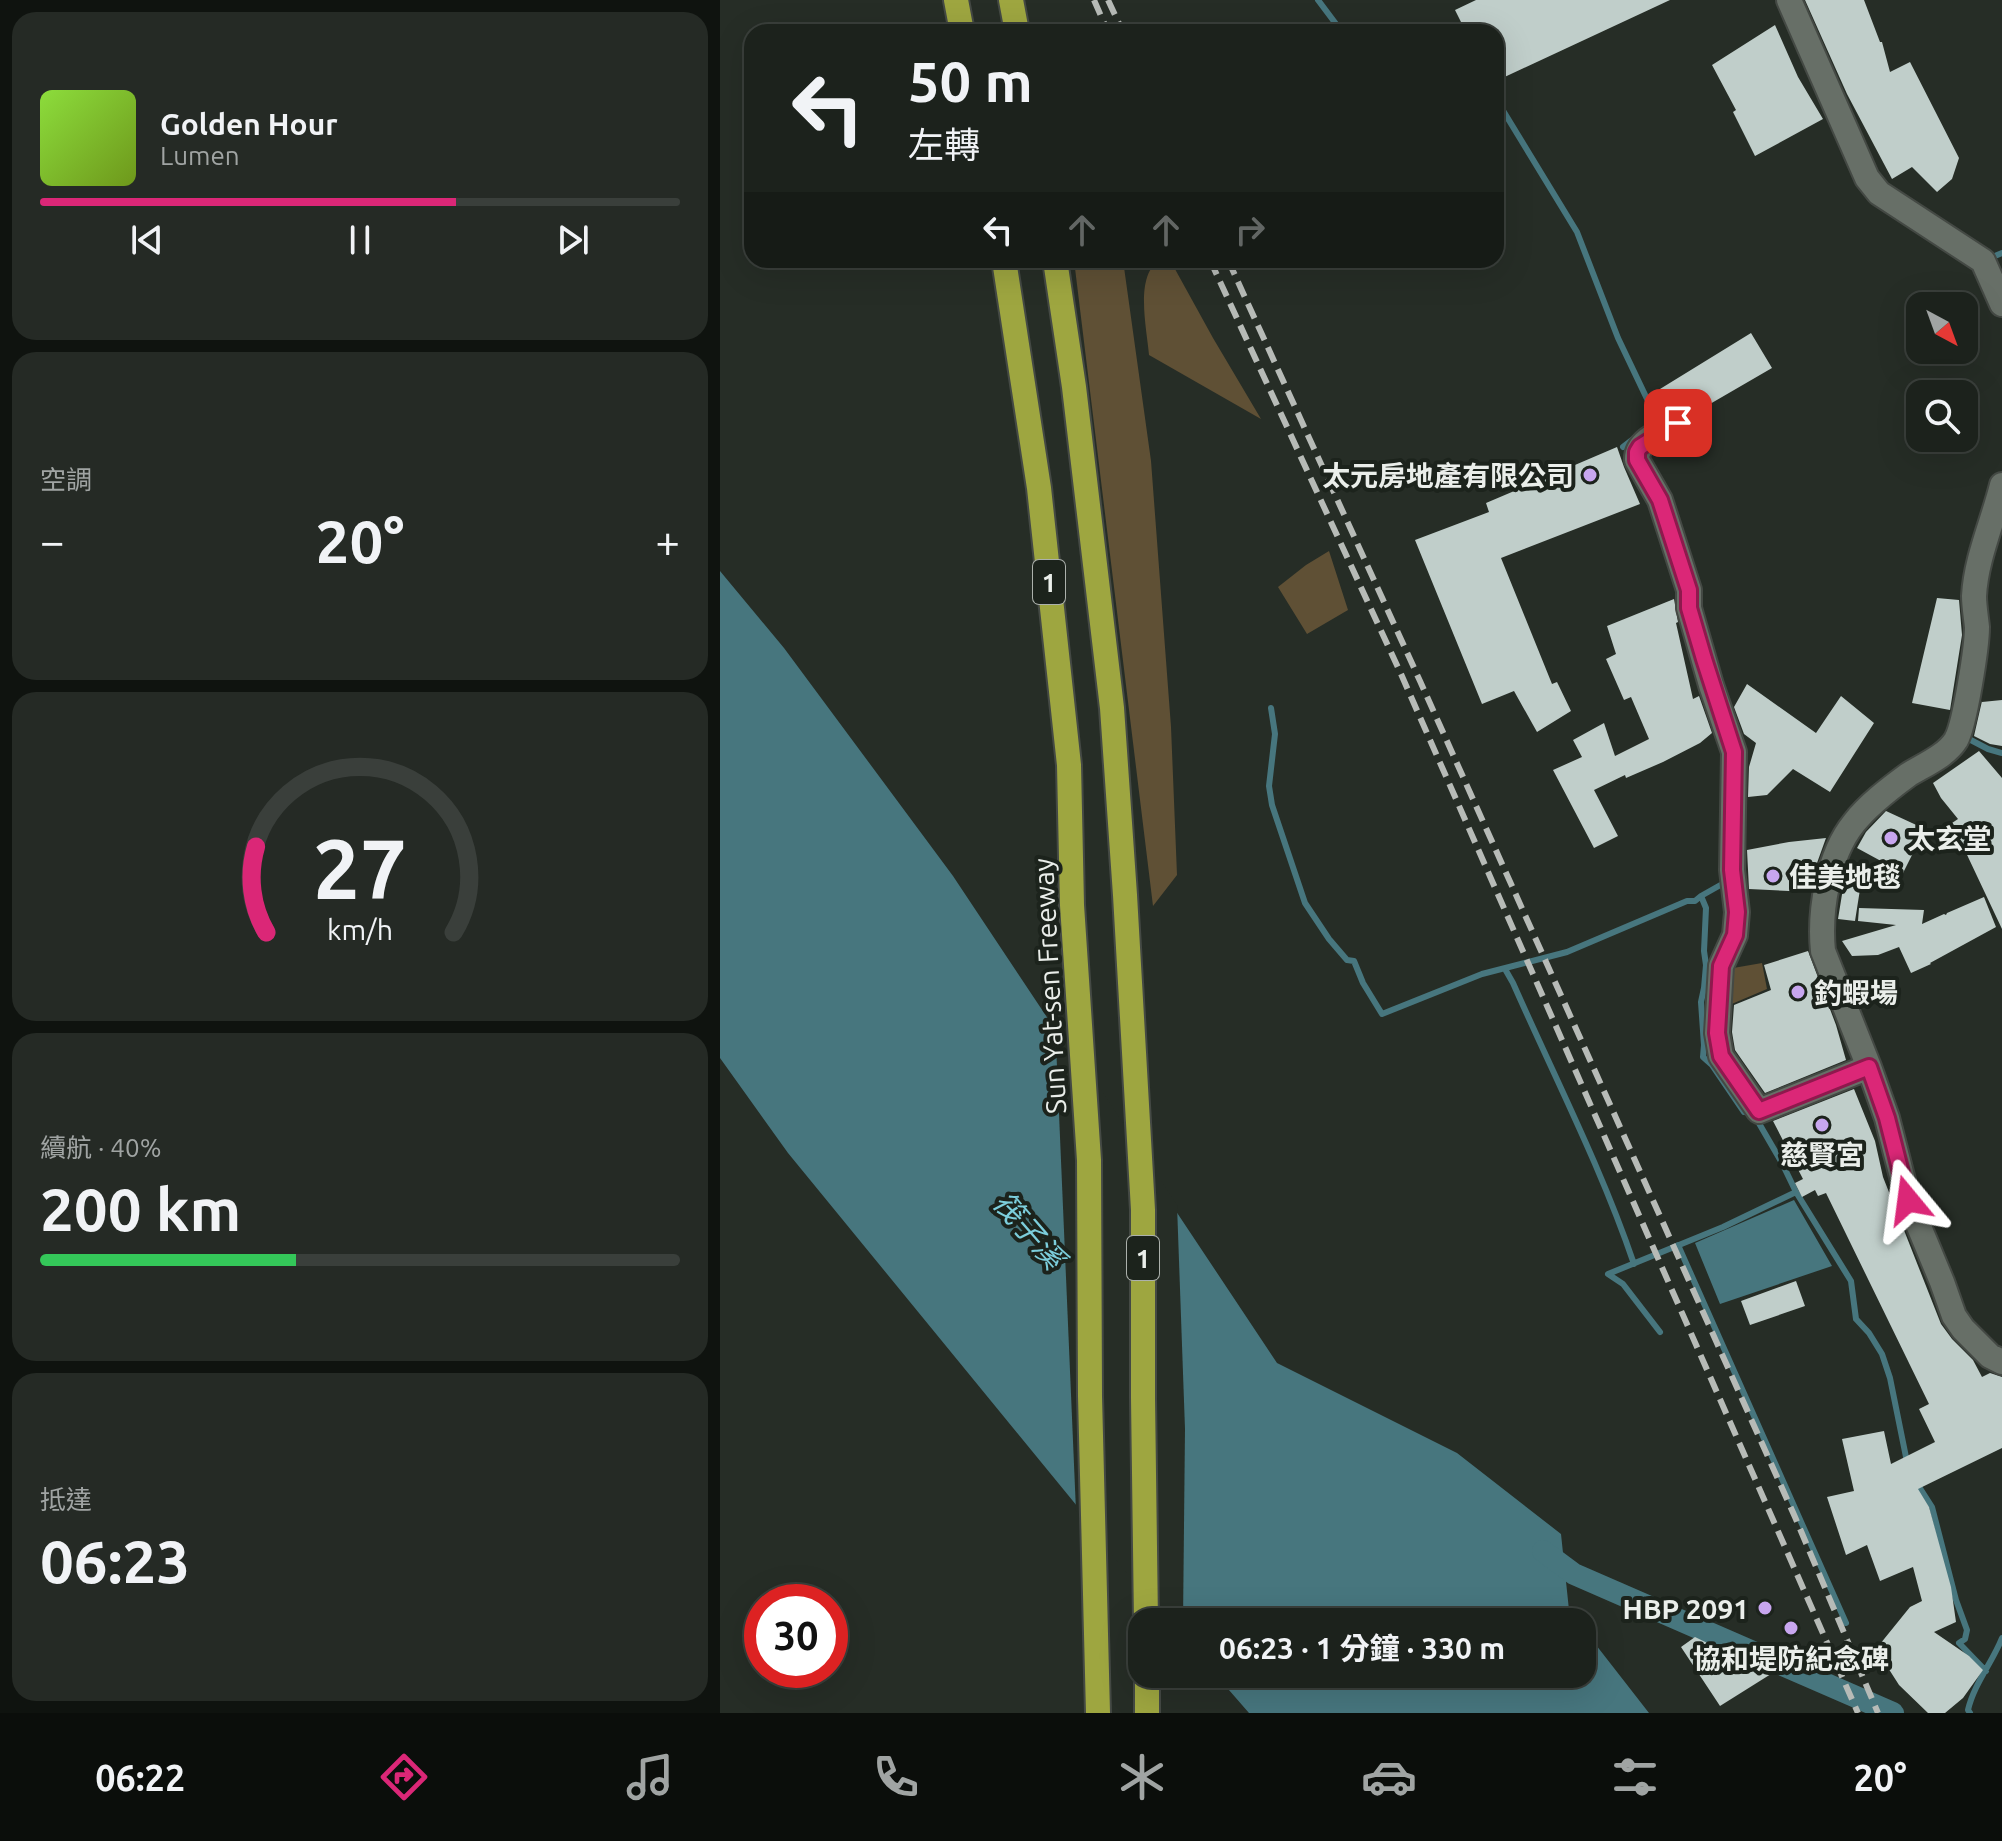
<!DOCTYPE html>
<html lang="zh-TW">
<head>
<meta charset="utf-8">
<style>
	:root { --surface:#1c221c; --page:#252a25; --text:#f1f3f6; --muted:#a0a4a3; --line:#3a3f3b; --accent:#db2777 }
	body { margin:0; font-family:Ubuntu,"Noto Sans TC",sans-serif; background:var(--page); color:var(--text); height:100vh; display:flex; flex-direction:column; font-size:30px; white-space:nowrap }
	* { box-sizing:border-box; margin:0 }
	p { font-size:26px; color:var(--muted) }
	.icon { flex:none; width:44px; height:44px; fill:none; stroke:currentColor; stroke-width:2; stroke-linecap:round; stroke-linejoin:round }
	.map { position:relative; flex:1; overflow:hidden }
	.details { display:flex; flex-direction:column; gap:12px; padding:12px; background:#0f130f; width:720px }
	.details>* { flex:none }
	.guide { position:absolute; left:24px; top:24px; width:760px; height:244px; border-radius:24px; box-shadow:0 8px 32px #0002,0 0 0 2px var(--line); background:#1c221c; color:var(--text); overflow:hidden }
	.needle { width:52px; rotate:139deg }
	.fabs { position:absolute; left:1186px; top:292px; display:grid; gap:16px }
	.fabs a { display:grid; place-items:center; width:72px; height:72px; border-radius:16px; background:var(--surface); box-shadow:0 8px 32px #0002,0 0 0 2px var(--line); font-size:40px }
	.speed { position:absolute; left:24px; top:1584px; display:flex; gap:16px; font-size:40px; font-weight:700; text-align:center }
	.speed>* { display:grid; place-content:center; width:104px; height:104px; border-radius:50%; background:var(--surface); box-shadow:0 8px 32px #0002,0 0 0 2px var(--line); line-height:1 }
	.speed .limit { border:12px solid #d22; background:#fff; color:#111 }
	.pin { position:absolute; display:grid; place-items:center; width:68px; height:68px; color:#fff; margin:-34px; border-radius:16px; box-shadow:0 4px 12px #0006 }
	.me { position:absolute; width:88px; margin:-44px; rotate:344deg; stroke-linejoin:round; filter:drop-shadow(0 0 6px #0008) }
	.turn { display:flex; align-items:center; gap:28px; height:168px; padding:0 32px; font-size:36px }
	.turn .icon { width:104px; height:104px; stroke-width:2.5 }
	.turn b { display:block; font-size:56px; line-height:68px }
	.lanes { display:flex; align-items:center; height:76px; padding:0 32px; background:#0003; justify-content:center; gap:40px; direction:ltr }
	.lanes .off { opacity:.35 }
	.big { font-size:60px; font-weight:700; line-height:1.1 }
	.details .card { flex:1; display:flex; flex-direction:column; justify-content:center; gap:12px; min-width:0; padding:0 28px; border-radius:24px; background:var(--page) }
	.details .dial { align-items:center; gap:0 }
	.dial svg { height:208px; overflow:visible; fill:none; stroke:var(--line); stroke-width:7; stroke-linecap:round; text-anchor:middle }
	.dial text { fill:var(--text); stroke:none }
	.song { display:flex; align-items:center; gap:24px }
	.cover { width:96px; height:96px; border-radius:12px; background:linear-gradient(135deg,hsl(90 70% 55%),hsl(80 70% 35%)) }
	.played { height:8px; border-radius:4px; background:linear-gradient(90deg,var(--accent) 65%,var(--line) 65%) }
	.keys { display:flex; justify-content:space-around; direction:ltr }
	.heat { display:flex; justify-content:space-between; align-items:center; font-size:44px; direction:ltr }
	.charge { height:12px; border-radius:6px; background:linear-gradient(90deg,#34c759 40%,var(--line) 0) }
	.trip { position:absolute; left:408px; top:1608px; width:468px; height:80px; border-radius:24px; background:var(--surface); box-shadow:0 8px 32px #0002,0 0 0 2px var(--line); font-weight:700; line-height:80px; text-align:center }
	.dock { display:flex; height:128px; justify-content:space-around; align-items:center; background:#0b0e0b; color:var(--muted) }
	.dock .icon { width:56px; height:56px }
	.dock .active { color:var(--accent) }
	.dock b { font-size:36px; color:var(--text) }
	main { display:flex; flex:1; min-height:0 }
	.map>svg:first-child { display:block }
</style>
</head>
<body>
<main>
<section class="details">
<div class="card">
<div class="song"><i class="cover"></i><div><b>Golden Hour</b><p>Lumen</p></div></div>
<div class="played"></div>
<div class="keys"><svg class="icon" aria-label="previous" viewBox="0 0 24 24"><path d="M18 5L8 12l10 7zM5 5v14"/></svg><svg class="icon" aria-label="pause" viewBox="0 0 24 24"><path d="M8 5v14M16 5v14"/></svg><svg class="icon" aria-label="next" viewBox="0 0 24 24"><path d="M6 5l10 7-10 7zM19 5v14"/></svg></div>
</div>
<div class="card"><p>空調</p>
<div class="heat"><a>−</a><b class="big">20°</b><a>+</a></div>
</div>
<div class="card dial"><svg viewBox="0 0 100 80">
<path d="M14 69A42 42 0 1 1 86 69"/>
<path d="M14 69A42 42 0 0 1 10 36" stroke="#db2777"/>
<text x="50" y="56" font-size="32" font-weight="700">27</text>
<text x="50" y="72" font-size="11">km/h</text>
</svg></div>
<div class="card"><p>續航 · 40%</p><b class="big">200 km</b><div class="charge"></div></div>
<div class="card"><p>抵達</p><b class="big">06:23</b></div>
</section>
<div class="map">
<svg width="1282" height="1713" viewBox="0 0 1282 1713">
	<rect width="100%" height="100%" fill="#262d26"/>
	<!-- green -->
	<path fill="#5f5035" d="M354 260H403L431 461 451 727 457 875 433 906Z
		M440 260H450L493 338 541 419 429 355C427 329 414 275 440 260Z
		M609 551 628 610 587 634 558 587 586 565Z
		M1042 963 1047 989 993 1012 996 971Z"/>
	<!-- water -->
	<path fill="#47767e" d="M0 571 64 648 233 876 557 1363 737 1453 841 1534 849 1610 858 1622H452L68 1153 0 1058Z
		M1074 1200 1112 1266 1000 1304 975 1243Z
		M862 1627 929 1713H529L495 1674H862Z"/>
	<!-- pier -->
	<path fill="#262d26" d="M335 1020 457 1205 465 1429 463 1622H447L356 1511Z"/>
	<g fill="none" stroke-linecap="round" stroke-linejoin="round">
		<!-- stream -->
		<path stroke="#47767e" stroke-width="6" d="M598 0 622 32
			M776 99 857 232 898 338 928 401 935 423 932 426
			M1270 258 1282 253
			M903 447 916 437
			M551 708 555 734 549 786 552 805 585 903 609 939 627 960 634 961 643 983 662 1014 762 974 847 952 967 901H975L981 896 1004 883
			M1245 737 1268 749 1282 753
			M981 896 986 908 984 951 986 965 984 988 981 1002 984 1045 983 1057 992 1065 1024 1112 1033 1113 1062 1163 1076 1192
			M785 969 793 983C834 1076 881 1167 914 1264
			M958 1245 1126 1623
			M940 1332 903 1284 888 1274 1003 1227 1076 1192 1131 1281 1136 1319 1149 1333 1162 1354 1170 1378 1187 1462
			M1196 1482 1212 1507 1236 1600 1247 1630 1245 1639 1239 1643 1266 1671
			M1250 1713 1248 1710C1254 1684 1272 1663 1282 1638"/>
		<!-- canal -->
		<path stroke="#47767e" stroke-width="22" d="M823 1551 854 1574 1173 1713"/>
	</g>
	<!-- building -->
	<path fill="#c0ceca" d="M756 0H950L776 81V32H746L735 10Z
		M1085 0H1144L1160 42H1162L1170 72 1190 62 1239 158 1232 179 1217 192 1192 167 1172 179 1127 94Z
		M1055 25 1078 77 1103 119 1035 156 1013 112 1016 110 992 65Z
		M1031 333 1052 368 971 415 966 410 960 408 949 411 940 389Z
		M897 447 904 467 920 504 781 558 832 684 837 682 851 711 817 732 794 691 762 704 695 540 769 512 766 503Z
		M1217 598 1239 600 1242 635 1230 710 1192 703Z
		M954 599 958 622 956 623 973 699 979 696 992 733 980 743 943 762 906 778 905 775 874 790 898 836 874 848 833 770 862 757 853 740 884 723 895 756 929 739 911 697 904 700 886 659 896 654 887 626Z
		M1027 684 1096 733 1121 696 1154 723 1110 792 1073 769 1047 795 1028 797 1029 767 1036 743 1024 734 1014 707Z
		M1282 700V746L1270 744 1254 736 1262 701V702Z
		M1259 751 1282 778V929L1232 823 1238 819 1221 798 1213 783Z
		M1166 811 1205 829 1183 873 1137 848 1146 832Z
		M1106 838 1097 863 1091 892 1029 889 1027 850 1069 842Z
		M1125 876 1141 883 1135 921 1118 919Z
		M1264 897 1276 927 1210 963 1211 964 1191 973 1179 947 1158 955 1132 956 1122 941 1176 925 1138 921 1139 908 1204 910 1202 924 1224 914 1226 915 1227 913Z
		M1088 951 1116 1025 1126 1060 1045 1093 1015 1050 1012 1032 1014 1005 1051 990 1044 965Z
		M1134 1089 1155 1141 1163 1177 1221 1324 1232 1339 1253 1360 1262 1377 1270 1373 1282 1377V1448L1198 1489 1209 1507 1231 1587 1236 1622 1214 1632 1249 1656 1263 1670 1243 1698 1225 1713H1208L1179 1685 1156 1649 1190 1607 1202 1601 1193 1567 1160 1581 1147 1545 1126 1555 1107 1497 1134 1491 1122 1439 1164 1431 1171 1464 1215 1442 1199 1409 1209 1404 1106 1193 1098 1196 1095 1190 1082 1197 1075 1183 1083 1179 1053 1121Z
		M1076 1281 1085 1306 1030 1325 1021 1301Z
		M975 1637 1051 1674 1000 1706 961 1647Z"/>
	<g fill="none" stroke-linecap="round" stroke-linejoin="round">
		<defs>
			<path id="minor" d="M1069 0 1147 178 1159 193 1263 261 1282 304
				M958 423C943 431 916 440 917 460L940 500 969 590V608L991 685 1014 752 1012 870 1017 912 1015 935 1001 966 997 1033 1001 1056 1039 1111 1149 1067
				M1282 485C1273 522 1256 558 1254 596 1254 606 1256 617 1257 627 1257 646 1245 724 1236 740 1226 756 1204 765 1188 775 1169 789 1148 805 1134 823 1108 855 1099 911 1103 951L1149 1067 1167 1118 1188 1200 1222 1282 1234 1316 1243 1329 1270 1356 1282 1362"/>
			<path id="motorway" d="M236 0 242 32
				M291 0 297 32
				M284 260 319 488 349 765 352 905 369 1160 370 1396 378 1713
				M335 260 354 387 392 708 405 895 423 1210V1398L426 1622
				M427 1713V1674"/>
		</defs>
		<!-- minor casing -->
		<use href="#minor" stroke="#444944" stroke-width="28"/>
		<!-- motorway casing -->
		<use href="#motorway" stroke="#444944" stroke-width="28"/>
		<!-- minor -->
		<use href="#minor" stroke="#676f67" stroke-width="24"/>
		<!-- motorway -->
		<use href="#motorway" stroke="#9ea640" stroke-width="24"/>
		<!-- rail -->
		<path stroke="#b7bbb7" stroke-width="6" stroke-dasharray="16 8" stroke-linecap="butt" d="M374 0 388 32
			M388 0 403 32
			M490 260 681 674 1138 1713
			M508 260 700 681 1075 1517 1158 1713"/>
	</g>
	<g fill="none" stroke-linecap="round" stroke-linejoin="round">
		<defs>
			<path id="route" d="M958 423 920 447 917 452V460L940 500 969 590V608L984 659 1014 752 1012 870 1017 912 1015 935 1001 966 997 1033 1001 1056 1039 1111 1149 1067 1167 1118 1188 1200"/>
		</defs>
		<!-- route casing -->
		<use href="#route" stroke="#8e194d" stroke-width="20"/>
		<!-- route -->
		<use href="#route" stroke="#db2777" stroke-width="14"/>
	</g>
	<!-- markers -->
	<g fill="#c8a6ef" stroke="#1c231c" stroke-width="3">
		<circle cx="870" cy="475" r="8"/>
		<circle cx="1171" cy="838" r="8"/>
		<circle cx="1053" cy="876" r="8"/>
		<circle cx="1078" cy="992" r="8"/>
		<circle cx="1102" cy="1125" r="8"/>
		<circle cx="1045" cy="1608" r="8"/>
		<circle cx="1071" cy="1628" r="8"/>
	</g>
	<g text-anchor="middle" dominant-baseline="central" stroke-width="8" stroke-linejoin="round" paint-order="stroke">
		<!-- shield labels -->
		<g fill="#1c231c" stroke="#acb1ac" stroke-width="2">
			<rect x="313" y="560" width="32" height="44" rx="6"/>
			<rect x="407" y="1236" width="32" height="44" rx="6"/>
		</g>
		<g font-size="26" font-weight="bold" fill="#eaeeea">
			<text x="329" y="582">1</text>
			<text x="423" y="1258">1</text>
		</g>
		<!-- poi labels -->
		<g font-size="28" font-weight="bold" fill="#eaeeea" stroke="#1c231c" text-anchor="start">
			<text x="854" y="475" text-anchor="end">太元房地產有限公司</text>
			<text x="1187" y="838">太玄堂</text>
			<text x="1069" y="876">佳美地毯</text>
			<text x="1094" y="992">釣蝦場</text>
			<text x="1102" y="1154" text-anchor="middle">慈賢宮</text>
			<text x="1029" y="1608" text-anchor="end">HBP 2091</text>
			<text x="1071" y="1658" text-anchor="middle">協和堤防紀念碑</text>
		</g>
		<!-- street labels -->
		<g font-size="28" fill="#eaeeea" stroke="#1c231c">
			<text transform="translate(329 986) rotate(-93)">Sun Yat-sen Freeway</text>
		</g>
		<!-- water labels -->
		<g font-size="30" font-style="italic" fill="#7ccedc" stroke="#1c231c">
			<text transform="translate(309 1230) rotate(49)">筏子溪</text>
		</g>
	</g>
</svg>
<div class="fabs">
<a><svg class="needle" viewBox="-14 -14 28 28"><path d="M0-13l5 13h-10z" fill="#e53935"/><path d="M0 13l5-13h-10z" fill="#a0a4a3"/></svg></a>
<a><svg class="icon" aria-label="search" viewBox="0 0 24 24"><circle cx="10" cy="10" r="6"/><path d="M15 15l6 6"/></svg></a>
</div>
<div class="speed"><div class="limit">30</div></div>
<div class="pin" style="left:958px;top:423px;background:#d93025"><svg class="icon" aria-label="arrive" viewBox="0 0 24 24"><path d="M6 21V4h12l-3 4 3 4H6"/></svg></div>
<svg class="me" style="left:1188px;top:1200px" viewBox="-20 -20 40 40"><path d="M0-17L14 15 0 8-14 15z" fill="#db2777" stroke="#fff" stroke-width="4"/></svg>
<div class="trip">06:23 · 1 分鐘 · 330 m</div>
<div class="guide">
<div class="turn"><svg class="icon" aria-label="left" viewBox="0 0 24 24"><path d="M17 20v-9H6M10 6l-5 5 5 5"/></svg><div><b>50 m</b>左轉</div></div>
<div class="lanes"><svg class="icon" aria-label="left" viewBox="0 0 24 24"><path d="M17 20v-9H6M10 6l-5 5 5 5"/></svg><svg class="icon off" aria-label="ahead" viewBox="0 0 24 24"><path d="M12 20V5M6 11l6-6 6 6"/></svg><svg class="icon off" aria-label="ahead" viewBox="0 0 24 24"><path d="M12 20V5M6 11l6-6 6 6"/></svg><svg class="icon off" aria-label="right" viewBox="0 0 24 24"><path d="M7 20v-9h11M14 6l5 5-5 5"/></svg></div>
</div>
</div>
</main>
<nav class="dock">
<b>06:22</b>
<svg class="icon active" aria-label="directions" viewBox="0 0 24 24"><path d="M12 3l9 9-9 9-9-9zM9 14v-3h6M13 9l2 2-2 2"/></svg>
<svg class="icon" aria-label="music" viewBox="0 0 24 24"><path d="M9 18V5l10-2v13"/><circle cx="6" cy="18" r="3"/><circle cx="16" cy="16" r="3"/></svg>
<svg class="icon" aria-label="phone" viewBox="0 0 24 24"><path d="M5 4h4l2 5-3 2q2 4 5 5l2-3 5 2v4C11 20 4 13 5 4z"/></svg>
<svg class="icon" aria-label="climate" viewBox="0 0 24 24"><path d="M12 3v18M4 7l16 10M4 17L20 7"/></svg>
<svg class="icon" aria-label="car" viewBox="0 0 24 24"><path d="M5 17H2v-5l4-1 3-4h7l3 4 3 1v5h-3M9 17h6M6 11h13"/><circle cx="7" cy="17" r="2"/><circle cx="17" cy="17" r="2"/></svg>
<svg class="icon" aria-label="filters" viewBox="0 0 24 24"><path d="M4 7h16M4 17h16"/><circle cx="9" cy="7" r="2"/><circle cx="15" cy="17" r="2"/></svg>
<b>20°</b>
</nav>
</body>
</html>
